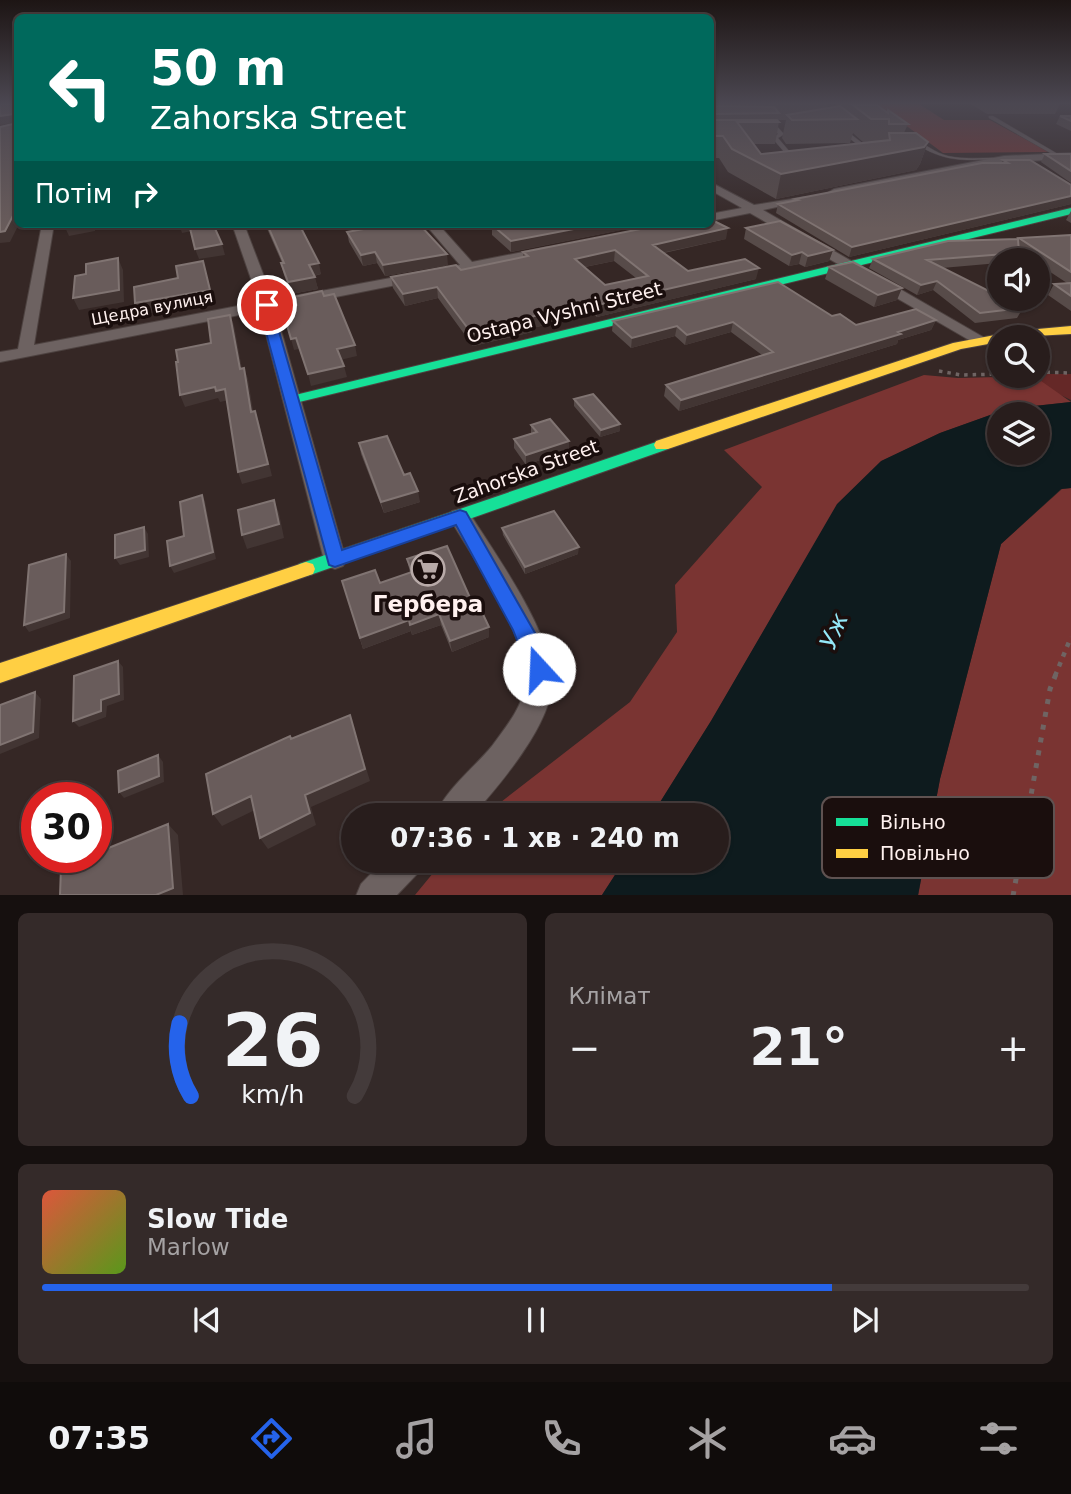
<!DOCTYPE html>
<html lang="uk">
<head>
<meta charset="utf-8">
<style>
	:root { --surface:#281d1c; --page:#342a29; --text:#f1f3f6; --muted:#a5a2a3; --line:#443b3b; --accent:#2563eb }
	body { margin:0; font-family:"DejaVu Sans",sans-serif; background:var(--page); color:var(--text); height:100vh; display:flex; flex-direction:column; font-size:26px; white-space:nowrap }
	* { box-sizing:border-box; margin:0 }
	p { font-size:23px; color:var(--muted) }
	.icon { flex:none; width:38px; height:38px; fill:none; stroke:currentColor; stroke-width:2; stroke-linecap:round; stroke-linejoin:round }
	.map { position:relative; height:895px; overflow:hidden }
	.sheet { display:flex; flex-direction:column; gap:18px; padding:18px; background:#16100f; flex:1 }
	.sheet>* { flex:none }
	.hud { position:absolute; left:14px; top:14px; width:700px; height:214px; border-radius:10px; box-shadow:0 2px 5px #0004,0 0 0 2px var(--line); background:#00695c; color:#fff; overflow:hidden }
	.tools { position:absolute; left:987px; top:248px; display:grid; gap:14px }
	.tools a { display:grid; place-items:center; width:63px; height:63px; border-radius:50%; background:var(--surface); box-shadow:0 2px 5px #0004,0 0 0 2px var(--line); font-size:35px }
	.speed { position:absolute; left:21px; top:782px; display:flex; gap:14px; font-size:35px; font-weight:700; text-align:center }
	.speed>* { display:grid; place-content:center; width:91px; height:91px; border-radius:50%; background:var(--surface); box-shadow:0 2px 5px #0004,0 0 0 2px var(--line); line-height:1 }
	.speed .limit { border:10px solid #d22; background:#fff; color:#111 }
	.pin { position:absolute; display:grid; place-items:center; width:60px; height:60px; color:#fff; margin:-30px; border:4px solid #fff; border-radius:50%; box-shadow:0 2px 7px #0007 }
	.me { position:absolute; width:77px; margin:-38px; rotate:340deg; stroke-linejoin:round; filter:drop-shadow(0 0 5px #0008) }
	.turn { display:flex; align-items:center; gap:24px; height:147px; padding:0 21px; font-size:32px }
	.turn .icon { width:91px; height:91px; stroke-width:2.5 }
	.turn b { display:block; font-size:49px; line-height:60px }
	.then { display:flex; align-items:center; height:66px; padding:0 21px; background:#0003; gap:14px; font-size:26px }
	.big { font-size:52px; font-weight:800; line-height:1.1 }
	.sheet .tile { flex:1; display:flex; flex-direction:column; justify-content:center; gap:10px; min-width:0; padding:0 24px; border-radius:10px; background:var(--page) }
	.sheet .dial { align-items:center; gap:0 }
	.dial svg { height:182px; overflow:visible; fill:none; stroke:var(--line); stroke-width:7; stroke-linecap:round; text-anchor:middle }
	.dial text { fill:var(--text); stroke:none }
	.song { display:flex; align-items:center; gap:21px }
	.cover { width:84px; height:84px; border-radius:10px; background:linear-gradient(135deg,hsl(10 70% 55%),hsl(90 70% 35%)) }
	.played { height:7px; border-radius:4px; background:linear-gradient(90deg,var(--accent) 80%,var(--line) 80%) }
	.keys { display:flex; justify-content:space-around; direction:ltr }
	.heat { display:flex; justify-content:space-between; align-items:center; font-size:38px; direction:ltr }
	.sheet .tiles { flex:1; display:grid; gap:18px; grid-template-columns:1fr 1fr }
	.tile:last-child { grid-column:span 2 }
	.trip { position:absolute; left:341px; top:803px; width:388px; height:70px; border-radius:35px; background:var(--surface); box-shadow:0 2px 5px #0004,0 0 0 2px var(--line); font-weight:800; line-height:70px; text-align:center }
	.tabs { display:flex; height:112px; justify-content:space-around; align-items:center; background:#100c0b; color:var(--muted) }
	.tabs .icon { width:49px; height:49px }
	.tabs .active { color:var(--accent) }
	.tabs b { font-size:32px; color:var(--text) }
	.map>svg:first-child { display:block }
</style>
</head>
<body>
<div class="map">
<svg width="1071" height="896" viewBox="0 0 1071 896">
	<rect width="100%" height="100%" fill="#352725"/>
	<!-- green -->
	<path fill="#652827" d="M1038 374H1071V400L1048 389 1034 376Z"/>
	<!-- forest -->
	<path fill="#7a3432" d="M877 104H919L944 120H990L1049 152 943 153Z
		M924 375 958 378 1034 376 1071 402 1007 409 940 433 882 461 838 504 711 721 652 815 483 816 630 702 677 632 675 585 762 487 724 450Z
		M1071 488V895L918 896 940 779 1001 544 1062 489Z
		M443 861H624L602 895H415Z"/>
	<!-- water -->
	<path fill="#0e1b1e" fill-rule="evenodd" d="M1071 402V488L1061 489 1001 544 940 779 918 895H602L624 861H718V816L652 815 711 721 837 504 881 461 940 433 1007 409ZM999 415H1038V453H999Z"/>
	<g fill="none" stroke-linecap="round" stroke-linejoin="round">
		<defs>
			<path id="lane" d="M989 116H993L1063 157 1059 158 989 118Z
				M767 123H774L783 133V135L778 138 796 159V161H792L773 139V137L778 134 771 125H765Z
				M840 129H844L870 149V151H866L840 131Z
				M913 140C925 143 935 153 948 156 966 160 986 157 1004 158L1006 159 1004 160C965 159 948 165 913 142Z"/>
			<path id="street" d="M1071 153V159L1004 162 834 195 829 192 834 189 1004 156Z
				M710 182 754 205 805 197V201L763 210 990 341 988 344H976L750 213 710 221V214L742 208 710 190Z
				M42 224H54L34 345 259 302 232 224H244L273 300 460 265 425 224H438L472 262 548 247 554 251 548 255 275 309 346 560 343 566 335 569 327 566 324 560 260 311 0 362V352L18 349Z
				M460 509 468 511C494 552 554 635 552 683 551 725 500 784 473 815L435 816C445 790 474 768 492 746 505 728 522 708 525 686 532 640 472 557 449 517L452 511Z
				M383 861H422L418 873 396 896H356L361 884Z"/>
			<path id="fast" d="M1071 208V214L291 404 284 400 291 396Z
				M662 440 668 441 670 445 668 449 313 574 306 576 299 574 297 569 299 564Z"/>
			<path id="slow" d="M1071 326V334L999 338V342L961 349 668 449H656L654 445 656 441 953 343 1016 331Z
				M306 562 313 564 315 569 313 574 0 683V663Z"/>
		</defs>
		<!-- lane casing -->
		<use href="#lane" stroke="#4d4240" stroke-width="1"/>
		<!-- street casing -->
		<use href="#street" stroke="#4d4240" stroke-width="2"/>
		<!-- fast casing -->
		<use href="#fast" stroke="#4d4240" stroke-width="2"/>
		<!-- slow casing -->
		<use href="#slow" stroke="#4d4240" stroke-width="2"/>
		<!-- path-far2 -->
		<path stroke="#6f6463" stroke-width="3.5" stroke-dasharray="3.5 5" stroke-linecap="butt" d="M939 371 961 375 999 374
			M1038 372 1071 373"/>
		<!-- path-far1 -->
		<path stroke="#6f6463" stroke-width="4.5" stroke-dasharray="4.5 6" stroke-linecap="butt" d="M1055 676 1071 637"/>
		<!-- path -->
		<path stroke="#6f6463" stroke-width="5" stroke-dasharray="5 8" stroke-linecap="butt" d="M1013 896 1050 689 1056 674"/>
		<!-- lane -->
		<use href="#lane" fill="#6d6261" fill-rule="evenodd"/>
		<!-- street -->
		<use href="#street" fill="#6d6261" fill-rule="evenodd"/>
		<!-- fast -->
		<use href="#fast" fill="#16e098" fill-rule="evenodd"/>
		<!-- slow -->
		<use href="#slow" fill="#ffcf43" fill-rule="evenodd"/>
	</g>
	<!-- wall -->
	<path fill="#574b49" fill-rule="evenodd" d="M710 104H866V105L887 112 888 110 908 124 904 133 928 142 920 164 916 170 776 199 728 172 719 158H710ZM777 120H786L782 138 786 144 850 143 853 133 864 143 761 154 754 144H775L779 122Z
		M971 104H1060L1055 114H987Z
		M1060 116H1071V131L1056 124Z
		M1045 154H1071V183L1041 162Z
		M1003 160 1071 185V204L849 257 776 213 778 204 795 201V199L1001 163Z
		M1071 211V223L1066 220Z
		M265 224H299L321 274 314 276 318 289 291 294 284 275 281 263H282Z
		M361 224H419L448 265 385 276 377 263 363 266 349 242 347 232 364 229Z
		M495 224H651L511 252 492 235V225Z
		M746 228 833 250 829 261 805 267 799 264 789 266 744 239Z
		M1071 235V311L1048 295 1054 284 1067 283 1038 264V261H1033L1019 251 1015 261H999V263L942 268 1023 308 1017 318 975 323 933 290 917 295 869 268 873 259 1019 238Z
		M726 239 664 253 688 271 756 279 597 317 594 314 532 328V332L473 346 438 298 405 306 393 288 391 277 461 270 523 257V252ZM614 261 636 278 605 285 585 267Z
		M829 267 897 300 874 307 825 279Z
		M832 316 856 325 936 320 931 330 898 340 897 344 679 411 664 396 666 385 762 355 731 332 685 345 675 336 631 348 612 331 613 321Z
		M574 399 620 431 600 437 574 406Z
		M531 425 569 450 526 465 514 448V439L531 433Z
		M359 443 404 475 420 502 384 513 361 454Z
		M502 528 578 554 525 574 503 535Z
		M407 559 475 609 489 637 452 652 441 625 412 635 411 631 363 649 342 581 380 583 410 573Z"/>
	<!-- shaded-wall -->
	<path fill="#423533" d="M828 104H837L833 119H824Z
		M14 114 18 122 0 125V116Z
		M928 142 920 164 916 170 776 199 781 174Z
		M18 163V187L14 180Z
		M1071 196V204L849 257 852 247Z
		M18 206V224H19L10 242 0 243V232Z
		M72 224H95V231L69 236 64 225Z
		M179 224H190L192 231 182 233Z
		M474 224H492L474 228Z
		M600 224H651L511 252V241Z
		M728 228 726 239 652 255 653 245Z
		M222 244 225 255 199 259 195 249Z
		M615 250 614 261 574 269 575 259Z
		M833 250 829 261 805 267 808 256Z
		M375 252 377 263 363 266 361 255Z
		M802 252 799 264 789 266 792 255Z
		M447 254 448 265 385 276 383 265Z
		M118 258 123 270 124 302 79 310 73 298Z
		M203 261 214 302 140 315 135 303 210 290Z
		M319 263 321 274 312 276 309 265Z
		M759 268 756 279 597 317 598 305Z
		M315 277 318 289 291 294 288 282Z
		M937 281 933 290 917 295 921 285Z
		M437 287 438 298 405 306 403 294Z
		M902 288 897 300 874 307 878 295Z
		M595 302 594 314 532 328V332L473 346 472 334 530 317Z
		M230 315 234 325 244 380 240 369Z
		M936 320 931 330 898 340 897 344 679 411 681 400Z
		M733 322 731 332 685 345 687 335Z
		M677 326 675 336 631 348 632 338Z
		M296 338 299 349 294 350 291 339Z
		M355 345 357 356 340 360 337 349Z
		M344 366 347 377 311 386 308 374Z
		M244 368 248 379 255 423 251 412Z
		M215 387 225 389 229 400 220 402 218 398 185 407 180 395Z
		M255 411 259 422 272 476 242 484 238 472Z
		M620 424V431L600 437 601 430Z
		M569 441V450L526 465V455Z
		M418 491 420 502 384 513 381 502Z
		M202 495 205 501 216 559 174 573 170 566 213 552Z
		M274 500 279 513 284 538 247 549 242 535Z
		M144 527 148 534 149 557 120 565 115 558Z
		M579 547 578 554 525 574V567Z
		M66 554 71 561 70 618 29 632 24 625Z
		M439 614 441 625 412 635 410 625Z
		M409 620 411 631 363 649 360 638Z
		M489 627V637L452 652 450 641Z
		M118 661 123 667 124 700 107 706 106 717 79 727 73 721 101 700Z
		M35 692 41 699 39 738 0 754V745Z
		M350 715 370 781 311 807 316 825 268 849 260 838 305 795Z
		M158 755 163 762 164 782 124 798 119 792Z
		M251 796 259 808 222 826 213 814Z
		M168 824 178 835 183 895H156Z"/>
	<!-- building -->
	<path fill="#695c5b" stroke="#807472" stroke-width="2" fill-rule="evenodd" d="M0 104H18V163L14 180 18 179V206L5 231 0 232V127L17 123 14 114 0 116Z
		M710 104 713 106 774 107 779 113 713 114 712 120H777L779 122H737L761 154 890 140 889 133H916L928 142 924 147 781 174 732 149 723 136H713L710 132Z
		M853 105H877L888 113V110L908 124H889V119H871Z
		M840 106 857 119 792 120 787 115Z
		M1060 116H1071V121Z
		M1045 154H1071V171Z
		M1003 160H1030L1071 185V196L852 247 778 204 798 200 795 199 982 163H1008Z
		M710 219 728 228 653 245 688 271 745 259 759 268 598 305 595 302 530 317 532 321 472 334 437 287 403 294 391 277 456 265 461 270 528 256 523 252 666 224H710ZM615 250 648 276 605 285 575 259Z
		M780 221 833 250 808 256 802 252 792 255 746 228Z
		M189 224H213L222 244 195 249Z
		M267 224H299L319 263 309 265 315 277 288 282 281 263H284Z
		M366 224H419L447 254 383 265 375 252 361 255 347 232 369 228Z
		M495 224H600L511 241 492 225Z
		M1071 235V272L1019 238Z
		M1018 239 1019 253 927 260 999 296V299H1005L1023 308 980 313 937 281 921 285 873 259 948 241Z
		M118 258 119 290 73 298 75 276 86 274V264Z
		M203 261 210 290 135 303 134 287 178 278 176 266Z
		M853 262 902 288 878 295 829 267Z
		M778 282 832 316 840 314 856 325 916 309 936 320 898 332 901 334 681 400 666 385 773 352 733 322 687 335 677 326 632 338 613 321Z
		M1071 283V296L1054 284Z
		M322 291 324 296 334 294 355 345 337 349 344 366 308 374 296 338 291 339 282 308 297 305 294 297Z
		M230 315 240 369 244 368 251 412 255 411 268 464 238 472 225 389 216 391 215 387 180 395 176 362H178L176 350 211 343 208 319Z
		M593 394 620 424 601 430 574 399Z
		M550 419 569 441 526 455 514 439 537 432 531 425Z
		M387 436 404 475 410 473 418 491 381 502 359 443Z
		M202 495 213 552 170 566 167 541 184 536 180 502Z
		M274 500 279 524 242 535 238 510Z
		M554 511 579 547 525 567 502 528Z
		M144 527 145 550 115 558V535Z
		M447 546 475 609 480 608 489 627 450 641 439 614 410 625 409 620 360 638 342 581 375 570 380 583 412 572 407 559Z
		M66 554 64 612 24 625 29 565Z
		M118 661 119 694 101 700V711L73 721 74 676Z
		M35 692 33 732 0 745V705Z
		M350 715 365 769 305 795 310 813 260 838 251 796 213 814 206 774 290 736 291 739Z
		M158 755 159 776 119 792 118 771Z
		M168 824 173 888 156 895H60L61 868 86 858H96V853Z"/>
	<!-- sky -->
	<linearGradient id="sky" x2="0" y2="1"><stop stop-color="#1d1514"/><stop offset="0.45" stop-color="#4b4751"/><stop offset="1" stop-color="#4b4751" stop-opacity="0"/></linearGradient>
	<rect width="1071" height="229" fill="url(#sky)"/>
	<!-- route -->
	<path fill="#2563eb" stroke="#184099" stroke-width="2" d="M267 302 273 305 274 314 342 550 460 510 466 512 543 647 550 669 546 676 539 679 531 676 513 630 456 525 335 567 329 565 261 314V305Z"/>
	<!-- icons -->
	<defs>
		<symbol id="supermarket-ring" viewBox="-11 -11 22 22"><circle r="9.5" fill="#1a0e0d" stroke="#b8aaa8" stroke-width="1.5"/><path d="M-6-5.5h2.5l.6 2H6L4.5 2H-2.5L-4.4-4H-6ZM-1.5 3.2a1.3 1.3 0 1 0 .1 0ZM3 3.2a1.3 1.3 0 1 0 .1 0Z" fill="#b8aaa8"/></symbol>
	</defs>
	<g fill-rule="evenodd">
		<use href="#supermarket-ring" x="409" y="550" width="38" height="38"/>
	</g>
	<g text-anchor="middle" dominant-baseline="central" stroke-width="7" stroke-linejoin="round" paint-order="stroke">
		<!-- far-street labels -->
		<g font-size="16" fill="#fff1ef" stroke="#1a0e0d">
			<text transform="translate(152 308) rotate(-11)">Щедра вулиця</text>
		</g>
		<!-- street labels -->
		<g font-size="19" fill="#fff1ef" stroke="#1a0e0d">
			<text transform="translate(564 312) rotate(-14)">Ostapa Vyshni Street</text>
			<text transform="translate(526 471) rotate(-20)">Zahorska Street</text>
		</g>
		<!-- near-poi labels -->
		<g font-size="23" font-weight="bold" fill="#fff1ef" stroke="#1a0e0d">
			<text x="428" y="604">Гербера</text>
		</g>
		<!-- near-water labels -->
		<g font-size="24" font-style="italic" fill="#94e8f8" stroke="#1a0e0d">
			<text transform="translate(834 631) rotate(-67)">Уж</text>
		</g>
	</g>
	<!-- legend -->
	<rect x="822" y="797" width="232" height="81" rx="10" fill="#1a0e0d" stroke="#5f5251" stroke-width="2"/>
	<rect x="836" y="818" width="32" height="8" fill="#16e098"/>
	<rect x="836" y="849" width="32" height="9" fill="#ffcf43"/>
	<g font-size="19" fill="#fff1ef">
		<text x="880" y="829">Вільно</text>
		<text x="880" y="860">Повільно</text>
	</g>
</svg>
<div class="tools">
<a><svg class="icon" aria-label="sound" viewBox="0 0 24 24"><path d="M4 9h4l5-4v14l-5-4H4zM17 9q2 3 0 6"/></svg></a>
<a><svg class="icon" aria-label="search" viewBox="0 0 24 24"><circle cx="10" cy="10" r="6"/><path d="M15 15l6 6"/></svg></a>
<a><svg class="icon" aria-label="layers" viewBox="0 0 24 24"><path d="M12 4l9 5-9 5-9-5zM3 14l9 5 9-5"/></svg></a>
</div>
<div class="speed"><div class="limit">30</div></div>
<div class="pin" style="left:267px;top:305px;background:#d93025"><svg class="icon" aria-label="arrive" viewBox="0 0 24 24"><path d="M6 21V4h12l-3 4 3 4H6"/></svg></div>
<svg class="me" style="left:539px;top:669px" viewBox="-20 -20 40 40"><circle r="19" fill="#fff"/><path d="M0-13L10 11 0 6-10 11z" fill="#2563eb"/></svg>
<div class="trip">07:36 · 1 хв · 240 m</div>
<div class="hud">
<div class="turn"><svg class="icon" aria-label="left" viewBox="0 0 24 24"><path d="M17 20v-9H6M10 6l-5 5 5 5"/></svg><div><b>50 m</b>Zahorska Street</div></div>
<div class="then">Потім<svg class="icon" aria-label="right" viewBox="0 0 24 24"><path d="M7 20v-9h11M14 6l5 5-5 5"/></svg></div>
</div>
</div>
<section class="sheet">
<div class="tiles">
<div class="tile dial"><svg viewBox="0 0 100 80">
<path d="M14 69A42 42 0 1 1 86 69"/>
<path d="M14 69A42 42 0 0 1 9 37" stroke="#2563eb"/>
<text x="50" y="56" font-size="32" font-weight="700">26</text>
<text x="50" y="72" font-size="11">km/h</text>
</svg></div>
<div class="tile"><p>Клімат</p>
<div class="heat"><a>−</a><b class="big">21°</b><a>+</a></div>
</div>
<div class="tile">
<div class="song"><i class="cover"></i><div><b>Slow Tide</b><p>Marlow</p></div></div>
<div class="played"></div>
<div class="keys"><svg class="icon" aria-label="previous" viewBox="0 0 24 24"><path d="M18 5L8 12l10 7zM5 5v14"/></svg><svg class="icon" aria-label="pause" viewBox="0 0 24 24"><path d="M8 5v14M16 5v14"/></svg><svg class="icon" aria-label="next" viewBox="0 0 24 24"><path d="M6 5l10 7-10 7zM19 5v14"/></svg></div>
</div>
</div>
</section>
<nav class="tabs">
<b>07:35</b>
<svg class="icon active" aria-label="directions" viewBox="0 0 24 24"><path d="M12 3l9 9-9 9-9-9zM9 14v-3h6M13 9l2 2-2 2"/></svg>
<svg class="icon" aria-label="music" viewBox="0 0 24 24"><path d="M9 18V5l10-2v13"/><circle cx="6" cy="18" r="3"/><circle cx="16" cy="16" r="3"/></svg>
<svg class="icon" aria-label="phone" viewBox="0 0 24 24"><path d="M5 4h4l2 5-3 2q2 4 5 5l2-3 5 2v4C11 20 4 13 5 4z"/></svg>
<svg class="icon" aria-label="climate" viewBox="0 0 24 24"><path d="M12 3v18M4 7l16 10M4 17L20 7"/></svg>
<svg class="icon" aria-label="car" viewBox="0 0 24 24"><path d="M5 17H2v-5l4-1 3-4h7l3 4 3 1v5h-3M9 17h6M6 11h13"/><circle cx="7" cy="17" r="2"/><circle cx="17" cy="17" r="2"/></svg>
<svg class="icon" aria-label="filters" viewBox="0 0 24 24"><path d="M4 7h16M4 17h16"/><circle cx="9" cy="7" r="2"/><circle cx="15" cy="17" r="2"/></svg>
</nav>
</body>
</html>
